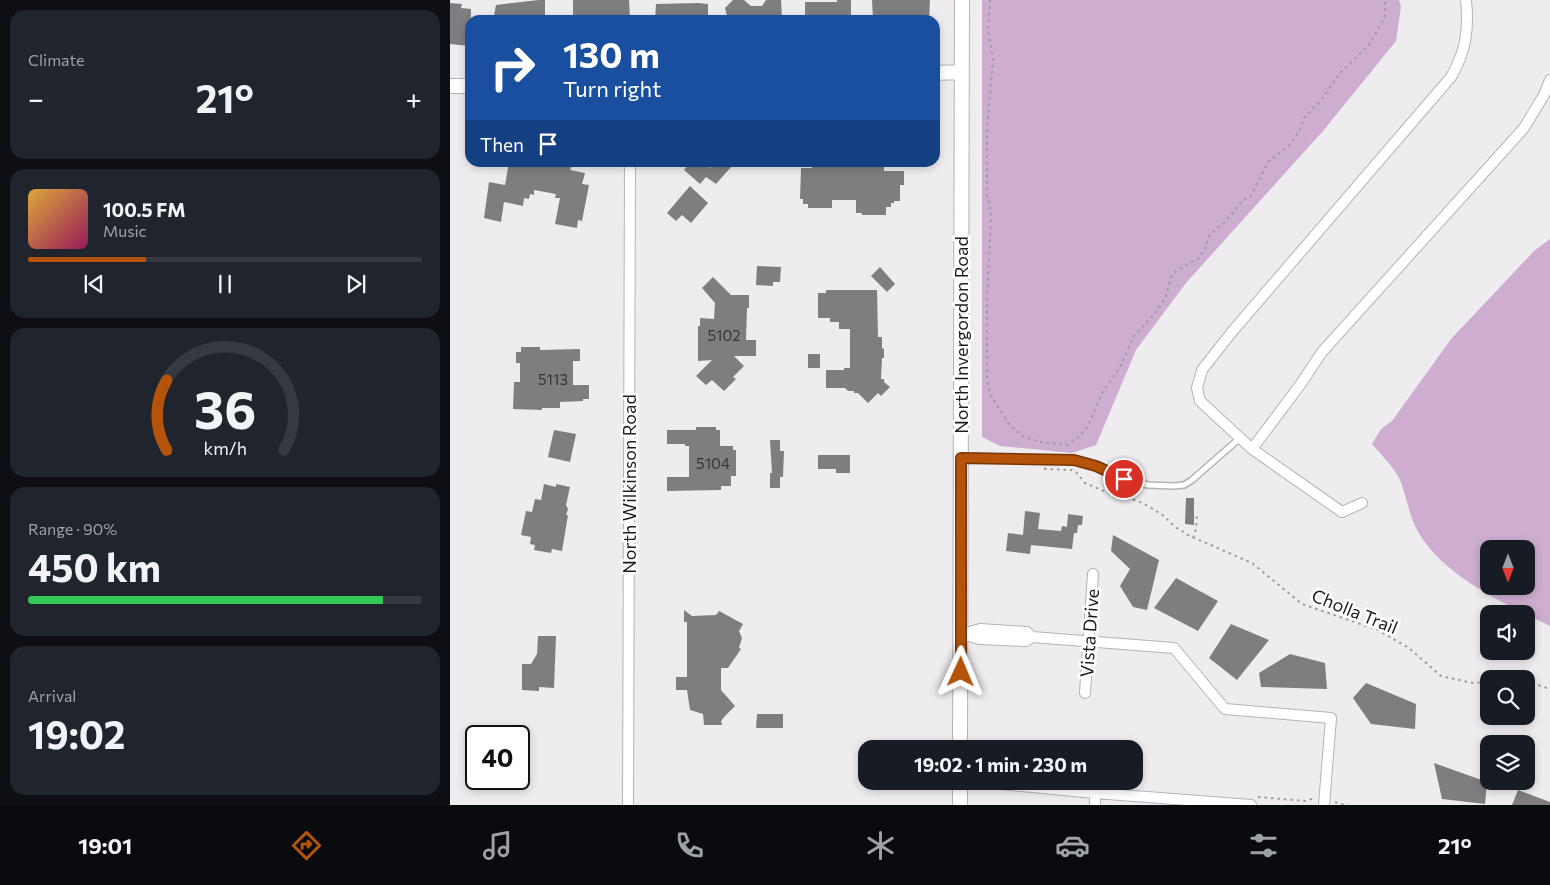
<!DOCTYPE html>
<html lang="en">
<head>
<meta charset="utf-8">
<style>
	:root { --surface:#171b24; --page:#20242c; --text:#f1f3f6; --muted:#9ea1a6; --line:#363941; --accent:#b45309 }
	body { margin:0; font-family:Commissioner,sans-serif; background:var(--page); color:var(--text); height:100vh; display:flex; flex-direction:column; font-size:19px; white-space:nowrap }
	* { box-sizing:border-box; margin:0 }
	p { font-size:16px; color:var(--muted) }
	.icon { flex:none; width:28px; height:28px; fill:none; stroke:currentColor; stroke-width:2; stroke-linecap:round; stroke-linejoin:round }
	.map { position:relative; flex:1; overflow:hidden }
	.panel { display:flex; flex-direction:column; gap:10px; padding:10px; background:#0d0f14; width:450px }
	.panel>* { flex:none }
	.guide { position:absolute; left:15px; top:15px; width:475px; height:152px; border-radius:15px; box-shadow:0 2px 8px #0003; background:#1a4fa0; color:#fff; overflow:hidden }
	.needle { width:32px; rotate:180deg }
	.tools { position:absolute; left:1030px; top:540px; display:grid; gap:10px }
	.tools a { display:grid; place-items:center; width:55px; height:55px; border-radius:10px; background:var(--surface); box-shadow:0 2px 8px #0003; font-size:25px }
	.speed { position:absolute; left:15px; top:725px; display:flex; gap:10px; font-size:25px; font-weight:700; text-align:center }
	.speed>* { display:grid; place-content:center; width:65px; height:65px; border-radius:50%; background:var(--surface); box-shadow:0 2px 8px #0003; line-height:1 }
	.speed .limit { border:2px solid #111; border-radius:8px; background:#fff; color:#111 }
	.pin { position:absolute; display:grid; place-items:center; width:42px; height:42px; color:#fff; margin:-21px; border:2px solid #fff; border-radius:50%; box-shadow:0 1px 5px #0007 }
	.me { position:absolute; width:55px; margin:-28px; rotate:1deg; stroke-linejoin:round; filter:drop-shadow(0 0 4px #0008) }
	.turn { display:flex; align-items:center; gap:18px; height:105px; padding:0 15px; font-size:22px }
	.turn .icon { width:65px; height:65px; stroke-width:2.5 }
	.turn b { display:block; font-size:35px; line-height:42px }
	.then { display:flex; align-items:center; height:48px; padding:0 15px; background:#0003; gap:10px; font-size:19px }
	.big { font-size:38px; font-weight:700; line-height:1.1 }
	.panel .widget { flex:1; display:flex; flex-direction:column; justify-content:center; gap:8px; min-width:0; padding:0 18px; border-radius:15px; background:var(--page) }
	.panel .dial { align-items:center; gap:0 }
	.dial svg { height:130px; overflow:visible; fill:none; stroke:var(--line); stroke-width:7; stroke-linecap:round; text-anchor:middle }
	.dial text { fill:var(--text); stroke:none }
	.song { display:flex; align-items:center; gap:15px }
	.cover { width:60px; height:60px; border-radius:8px; background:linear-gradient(135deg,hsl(40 70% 55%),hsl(330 70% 35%)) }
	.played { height:5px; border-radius:2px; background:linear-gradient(90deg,var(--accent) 30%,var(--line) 30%) }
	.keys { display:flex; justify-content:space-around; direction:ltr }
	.heat { display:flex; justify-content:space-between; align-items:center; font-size:28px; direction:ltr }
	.charge { height:8px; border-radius:4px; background:linear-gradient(90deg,#34c759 90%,var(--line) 0) }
	.trip { position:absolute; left:408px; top:740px; width:285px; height:50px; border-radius:15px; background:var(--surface); box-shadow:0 2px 8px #0003; font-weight:700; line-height:50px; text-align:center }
	.menu { display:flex; height:80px; justify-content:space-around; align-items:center; background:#090b0e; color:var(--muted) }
	.menu .icon { width:35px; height:35px }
	.menu .current { color:var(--accent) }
	.menu b { font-size:22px; color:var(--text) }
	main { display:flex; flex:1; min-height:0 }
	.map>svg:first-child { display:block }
</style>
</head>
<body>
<main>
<section class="panel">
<div class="widget"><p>Climate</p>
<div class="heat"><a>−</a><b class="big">21°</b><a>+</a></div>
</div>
<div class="widget">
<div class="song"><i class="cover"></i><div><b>100.5 FM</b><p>Music</p></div></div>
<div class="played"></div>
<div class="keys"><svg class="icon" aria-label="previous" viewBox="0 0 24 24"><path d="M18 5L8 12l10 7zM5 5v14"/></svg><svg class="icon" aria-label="pause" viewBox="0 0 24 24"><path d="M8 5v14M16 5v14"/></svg><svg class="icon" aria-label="next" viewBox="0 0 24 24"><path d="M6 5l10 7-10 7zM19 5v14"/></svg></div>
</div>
<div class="widget dial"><svg viewBox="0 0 100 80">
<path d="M14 69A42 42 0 1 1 86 69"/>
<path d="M14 69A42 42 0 0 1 14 26" stroke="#b45309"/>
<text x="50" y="56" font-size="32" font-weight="700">36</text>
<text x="50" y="72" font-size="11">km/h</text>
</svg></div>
<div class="widget"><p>Range · 90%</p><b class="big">450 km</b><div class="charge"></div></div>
<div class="widget"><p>Arrival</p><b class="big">19:02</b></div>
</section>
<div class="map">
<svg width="1100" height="805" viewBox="0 0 1100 805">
	<rect width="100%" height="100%" fill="#efecf0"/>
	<!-- green -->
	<path fill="#cdaed1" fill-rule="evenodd" d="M532 0H949L951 7 946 41 873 131 736 283 686 350 646 445 622 453 550 446 532 437Z
		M1100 239V626C1055 604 990 575 966 528 959 513 956 496 950 480 946 470 930 453 922 444L931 429 942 421 1001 339 1085 250ZM1039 549H1076V586H1039Z"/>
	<!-- building -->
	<path fill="#807d80" d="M89 0H95V20H43L46 5Z
		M123 0H179L180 20H130L129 17 123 16Z
		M283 0H294L301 6H312L316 0H331L332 20H278L275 8Z
		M387 0H401V20H355V2H387Z
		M422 0H480L479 20H423Z
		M0 3 12 4 11 8 21 9 20 46 0 44Z
		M249 3 258 4V20H205L206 4Z
		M59 162H116L122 164 120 170 135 173 132 184 139 185 132 221 128 220 127 228 105 224 110 198H105L106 194 84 190V195L80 194 79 199 74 198 73 206 54 202 51 222 34 218 39 182 55 185Z
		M240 162H255L260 168 265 162H276L281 167 266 184 256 177 250 184 234 170Z
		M434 162V171H454V185H450V201H444V203H441V207H436V215H412V213H406V200H382V208H358V204H353V199H350L351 168H362V163Z
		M240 186 258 203 241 223 232 215 226 221 217 213Z
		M307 266 331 267 330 282H323V286L306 285Z
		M430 267 445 284 437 292 421 276Z
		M263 277 281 295H299V308H297L296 340H306V356H284L294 366 283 377 286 379 274 391 262 380 256 385 246 376 262 360 248 361V326H250V318L264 319 265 303 252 288Z
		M376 290H427L428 337H432V348L434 349V358H432L431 379H434V382L440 387 431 396 428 393 418 403 408 393H404V391H398L395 388H376V370H394V368H400V329H389V322H380V318H368V293H376Z
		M71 347H90V350L130 349V361H123V385H139V399H133V401L110 402V408H92V410L63 409 64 382H70V363H66V352H71Z
		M358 354H370V368H358Z
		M246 427H266V430H270V446H283V450H286V476H281V486H271V490L217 491V477H239V446H235V444H217V430H246Z
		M104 430 126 434 120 462 98 457Z
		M320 440H330V451H334L333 477H330V488H320V473H322Z
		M368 455H400V473H386V469H368Z
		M94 484 106 487V484L120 487 116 505 118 509 116 515H118L112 551 102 549 101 553 84 550 85 545 80 544 81 537 71 535 76 511 82 512 85 499 91 500Z
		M736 498H744V525L735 524Z
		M575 511 590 513 588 529 611 531 612 526 617 527 618 514 633 516 632 525H628L627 533H624L622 549 581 545 580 554 556 551 558 533 573 535Z
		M663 535 709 560 697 610 683 607 670 586 680 569 661 551Z
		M726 578 768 601 748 631 704 608Z
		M234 610 242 616 266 615 269 611 293 624 289 631 292 638 289 648 291 649 278 668H271V690L285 706 275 716 271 721 272 725H254L253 714 240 710 237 690H226V677H237V622H234Z
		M781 624 819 640 787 680 759 658Z
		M88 636H106L104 688 89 687V691L72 690V664H81L87 654Z
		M840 654 875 663 877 689 811 687 809 673Z
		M916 683 966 704 965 729 921 724 903 698Z
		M307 714H333V728H306Z
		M984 763 1037 782 1035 804 992 799Z
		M1068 790 1100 802V805H1062Z"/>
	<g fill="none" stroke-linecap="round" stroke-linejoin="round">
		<defs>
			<path id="lane" d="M512 458 624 460 647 466 674 479 698 485 724 486 734 485 742 480 790 438"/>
			<path id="street" d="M802 449 850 385 872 352 1074 128 1094 95 1100 80
				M912 503 892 512 802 449 750 401 747 388 752 370 781 333 1001 77C1016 51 1019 30 1016 0
				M512 634 529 639 576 641 582 637 724 648 775 709 881 718 874 805
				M513 634 530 629 577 632 582 637
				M635 693 643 574
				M510 784 529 782 645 793 801 805
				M645 793V805
				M178 805 180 162"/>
			<path id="secondary" d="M485 73 512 72
				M0 86H20
				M510 749 512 0
				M510 805V781"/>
		</defs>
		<!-- lane casing -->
		<use href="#lane" stroke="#b6b2b6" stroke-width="8"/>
		<!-- street casing -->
		<use href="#street" stroke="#b6b2b6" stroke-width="12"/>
		<!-- secondary casing -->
		<use href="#secondary" stroke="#b6b2b6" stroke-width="16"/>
		<!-- path -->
		<path stroke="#9e9b9f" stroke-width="2" stroke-dasharray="2.5 4" stroke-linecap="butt" d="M540 0 538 30 543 60 537 128V196L540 206 541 220 537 296V378L539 392 559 424 572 436 590 442 617 445 627 439 638 426 652 393 670 367 684 336 708 310 716 296 721 277 726 271 749 258 756 247 759 236 765 230 775 222 792 201 801 196 818 162 840 145 850 129 854 118 871 100 891 72 919 45 935 17V0
			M594 469 622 470 626 472 635 483 654 491 688 501 698 506 714 516 725 527 740 536 802 563 852 604 928 630 959 648 991 676 1023 683 1039 682
			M743 538 746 529 747 514
			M1076 681C1085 682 1091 688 1100 688
			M808 797 855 801 865 798
			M885 802 890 804 898 805"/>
		<!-- lane -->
		<use href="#lane" stroke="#fff" stroke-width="5"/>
		<!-- street -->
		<use href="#street" stroke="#fff" stroke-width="10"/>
		<!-- secondary -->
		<use href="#secondary" stroke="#fff" stroke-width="14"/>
	</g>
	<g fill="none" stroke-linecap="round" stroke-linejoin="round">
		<defs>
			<path id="route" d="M511 672V458L624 460 646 466 674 479"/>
		</defs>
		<!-- route casing -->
		<use href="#route" stroke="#753606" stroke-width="12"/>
		<!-- route -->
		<use href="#route" stroke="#b45309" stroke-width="9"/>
	</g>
	<g text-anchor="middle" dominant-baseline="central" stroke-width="5" stroke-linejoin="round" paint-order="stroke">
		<!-- number labels -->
		<g font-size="15" fill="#363436">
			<text x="274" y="335">5102</text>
			<text x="103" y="379">5113</text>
			<text x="263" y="463">5104</text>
		</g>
		<!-- street labels -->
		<g font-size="18" fill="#1d1c1e" stroke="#fff">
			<text transform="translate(511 335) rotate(-90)">North Invergordon Road</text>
			<text transform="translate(179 484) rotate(-90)">North Wilkinson Road</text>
			<text transform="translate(905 611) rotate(22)">Cholla Trail</text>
			<text transform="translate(639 633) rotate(-86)">Vista Drive</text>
		</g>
	</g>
</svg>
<div class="tools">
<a><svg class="needle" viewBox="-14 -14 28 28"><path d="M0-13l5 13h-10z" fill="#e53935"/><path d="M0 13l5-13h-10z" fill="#9ea1a6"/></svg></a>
<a><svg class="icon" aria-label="sound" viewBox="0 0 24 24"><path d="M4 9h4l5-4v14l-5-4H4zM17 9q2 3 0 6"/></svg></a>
<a><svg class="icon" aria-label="search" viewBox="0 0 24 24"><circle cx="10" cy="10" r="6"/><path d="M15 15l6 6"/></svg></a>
<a><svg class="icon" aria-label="layers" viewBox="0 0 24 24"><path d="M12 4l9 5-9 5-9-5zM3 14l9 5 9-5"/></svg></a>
</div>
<div class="speed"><div class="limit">40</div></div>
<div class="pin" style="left:674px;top:479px;background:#d93025"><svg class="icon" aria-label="arrive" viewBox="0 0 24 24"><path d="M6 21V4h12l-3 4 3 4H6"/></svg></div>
<svg class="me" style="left:511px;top:672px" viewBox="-20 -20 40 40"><path d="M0-17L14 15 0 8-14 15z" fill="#b45309" stroke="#fff" stroke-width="4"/></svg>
<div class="trip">19:02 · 1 min · 230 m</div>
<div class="guide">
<div class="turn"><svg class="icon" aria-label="right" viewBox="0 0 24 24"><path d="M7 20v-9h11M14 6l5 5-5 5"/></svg><div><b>130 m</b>Turn right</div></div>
<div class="then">Then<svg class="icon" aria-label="arrive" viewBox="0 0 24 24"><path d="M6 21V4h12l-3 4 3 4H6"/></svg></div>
</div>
</div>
</main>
<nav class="menu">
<b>19:01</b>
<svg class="icon current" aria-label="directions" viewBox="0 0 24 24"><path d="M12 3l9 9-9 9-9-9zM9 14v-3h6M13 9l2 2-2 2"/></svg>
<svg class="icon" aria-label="music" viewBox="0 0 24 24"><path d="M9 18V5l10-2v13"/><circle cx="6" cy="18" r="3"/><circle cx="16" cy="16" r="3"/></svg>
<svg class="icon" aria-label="phone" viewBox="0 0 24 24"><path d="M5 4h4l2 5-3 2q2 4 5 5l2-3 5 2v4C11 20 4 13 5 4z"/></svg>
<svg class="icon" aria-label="climate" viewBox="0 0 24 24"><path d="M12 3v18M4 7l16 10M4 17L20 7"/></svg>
<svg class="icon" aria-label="car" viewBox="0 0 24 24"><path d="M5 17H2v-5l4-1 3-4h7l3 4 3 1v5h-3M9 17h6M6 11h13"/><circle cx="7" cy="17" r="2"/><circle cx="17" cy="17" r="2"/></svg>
<svg class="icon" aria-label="filters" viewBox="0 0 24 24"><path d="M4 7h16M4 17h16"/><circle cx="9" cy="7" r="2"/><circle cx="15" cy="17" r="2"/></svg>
<b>21°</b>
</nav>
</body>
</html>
